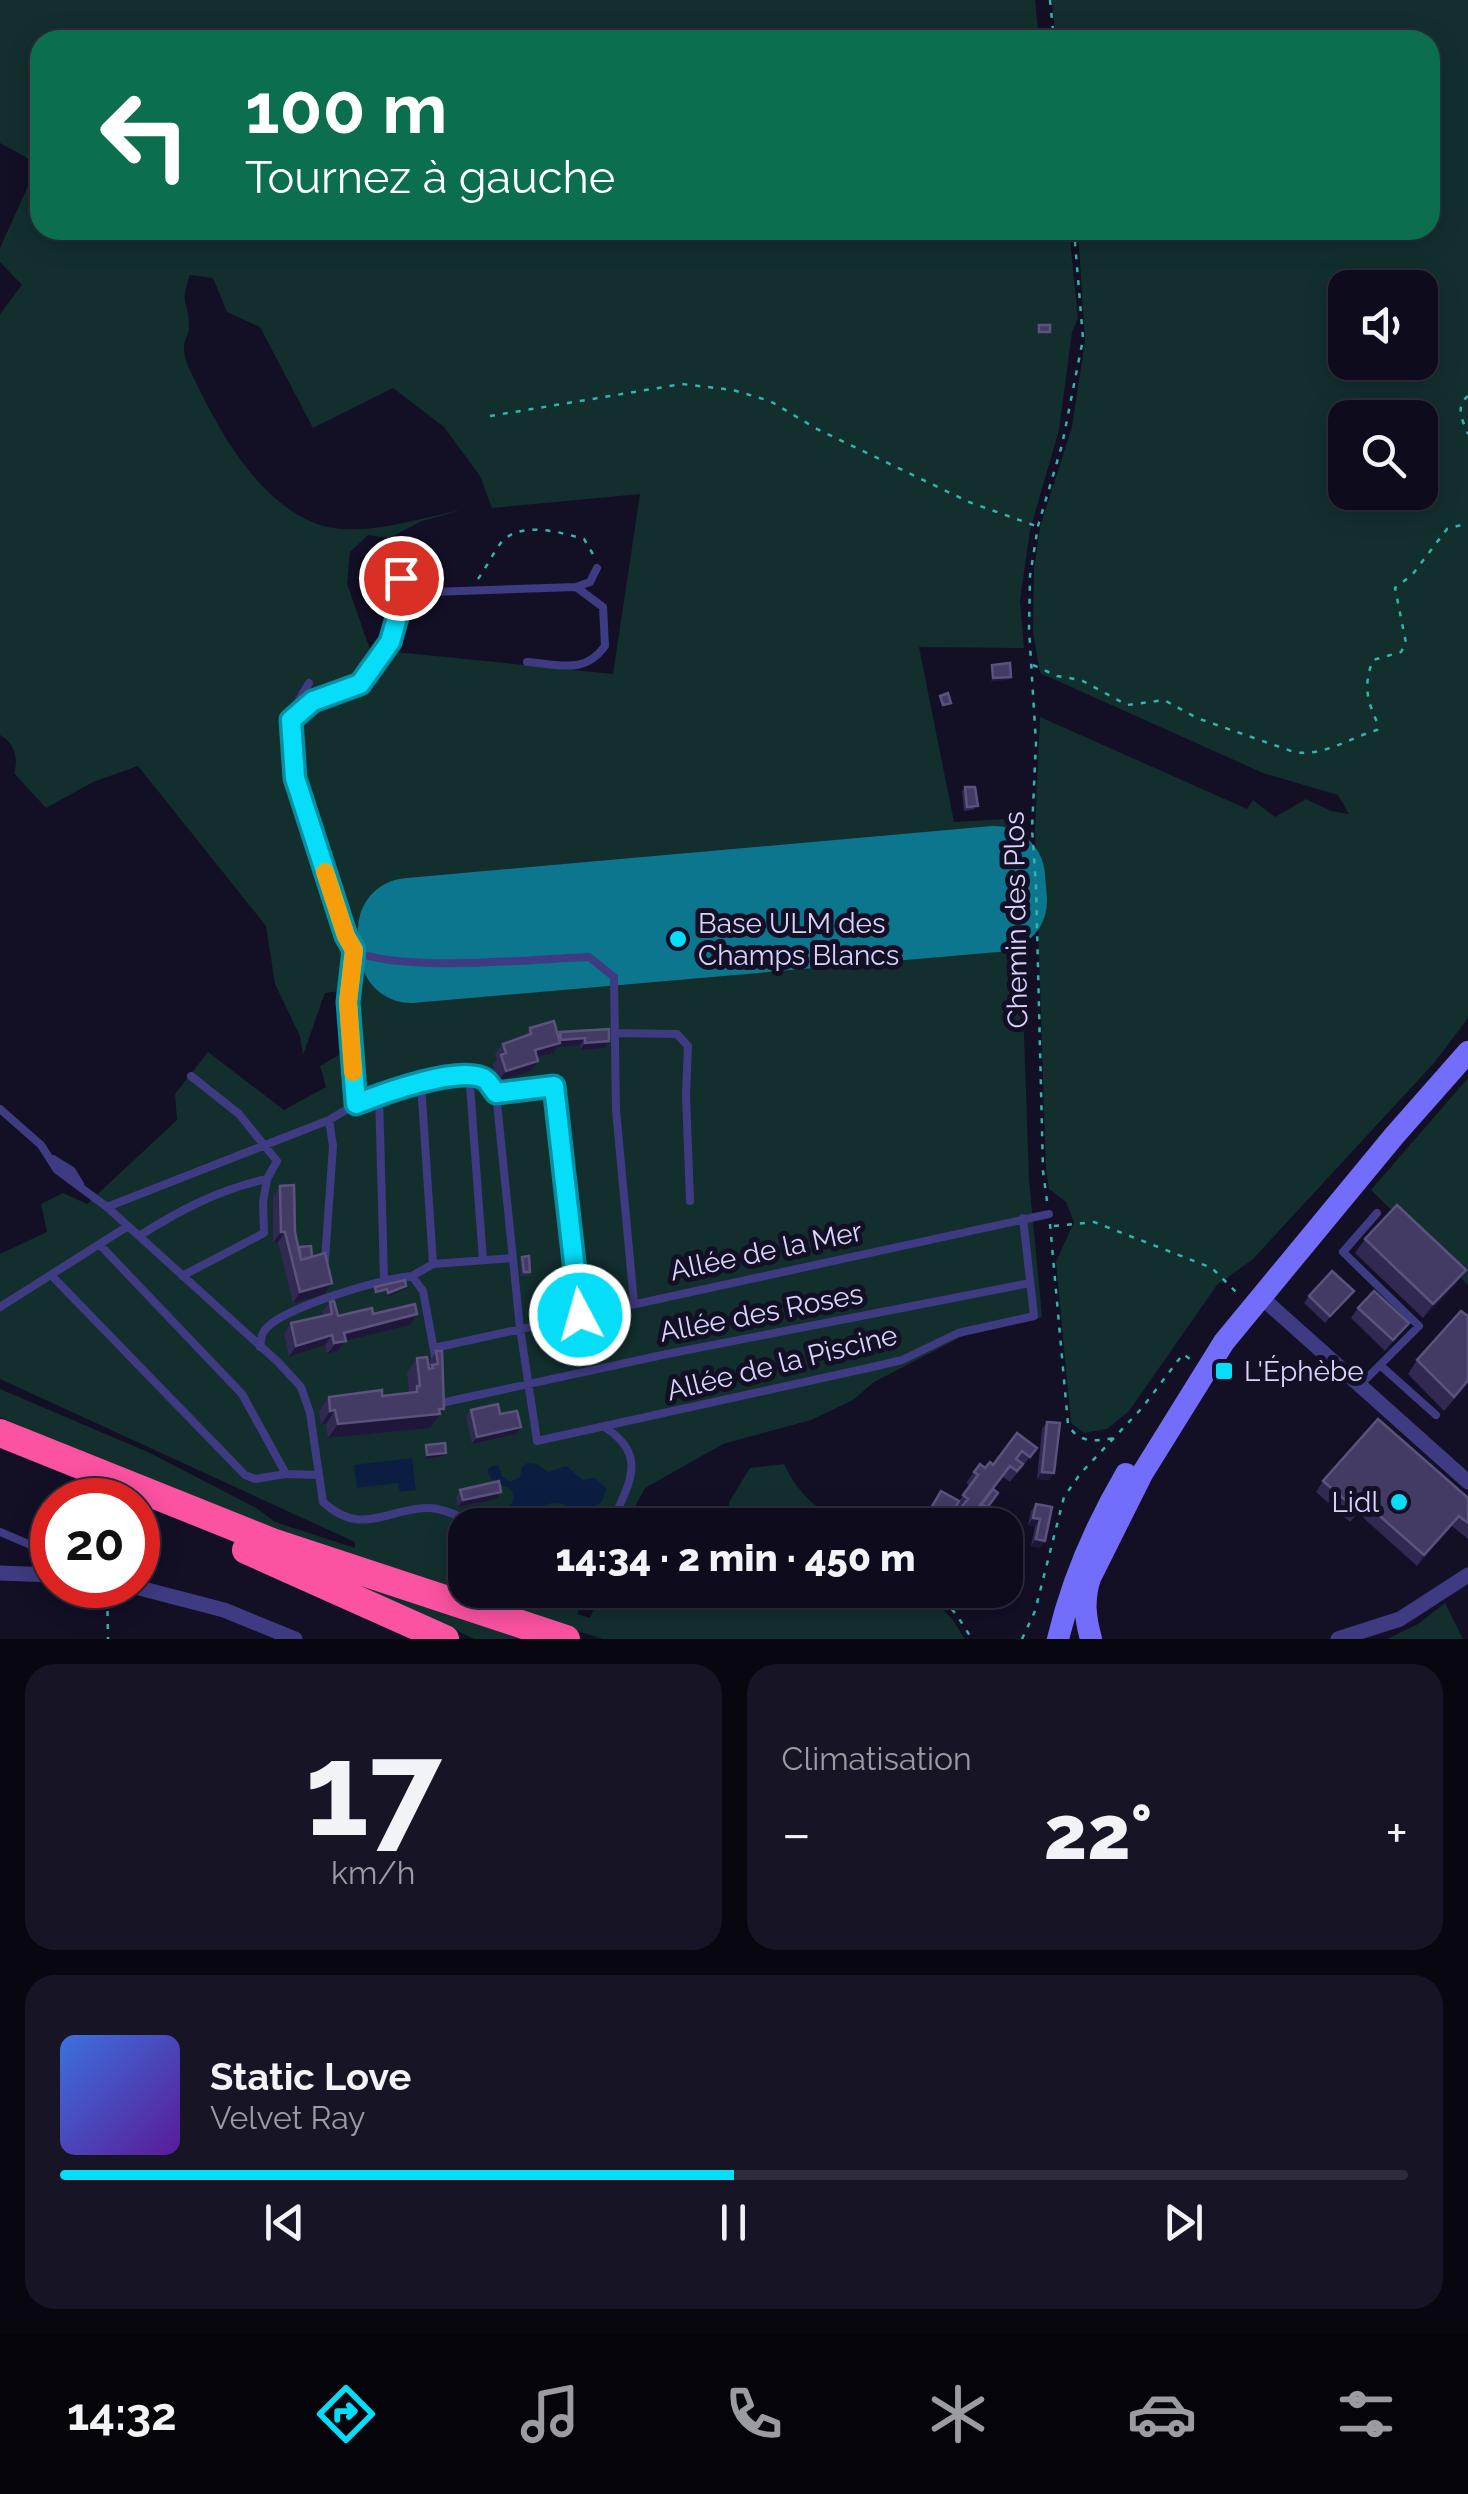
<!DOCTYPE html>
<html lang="fr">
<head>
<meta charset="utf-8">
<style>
	:root { --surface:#0e0b1c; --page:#171425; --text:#f1f3f6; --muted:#9b9ba3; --line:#2e2b3b; --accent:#05ddf9 }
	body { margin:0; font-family:Raleway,sans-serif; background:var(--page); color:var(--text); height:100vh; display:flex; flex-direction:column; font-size:38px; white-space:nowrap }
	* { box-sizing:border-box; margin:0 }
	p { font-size:32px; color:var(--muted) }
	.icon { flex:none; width:55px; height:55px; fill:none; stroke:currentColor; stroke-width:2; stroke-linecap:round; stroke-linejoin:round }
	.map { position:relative; height:1639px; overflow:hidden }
	.panel { display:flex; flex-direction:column; gap:25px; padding:25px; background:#08060f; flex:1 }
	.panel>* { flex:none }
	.hud { position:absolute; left:30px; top:30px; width:1410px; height:210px; border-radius:30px; box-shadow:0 5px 25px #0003,0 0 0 2px var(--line); background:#0b6e4f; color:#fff; overflow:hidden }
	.fabs { position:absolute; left:1328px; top:270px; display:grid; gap:20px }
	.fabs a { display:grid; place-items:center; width:110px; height:110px; border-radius:20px; background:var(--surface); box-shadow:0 5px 25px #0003,0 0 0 2px var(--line); font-size:50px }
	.speed { position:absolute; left:30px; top:1478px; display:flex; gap:20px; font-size:50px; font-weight:700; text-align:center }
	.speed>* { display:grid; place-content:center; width:130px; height:130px; border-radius:50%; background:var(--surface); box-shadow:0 5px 25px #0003,0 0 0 2px var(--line); line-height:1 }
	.speed .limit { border:15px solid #d22; background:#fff; color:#111 }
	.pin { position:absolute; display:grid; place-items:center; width:85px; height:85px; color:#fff; margin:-42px; border:5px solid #fff; border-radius:50%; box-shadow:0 2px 10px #0007 }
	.me { position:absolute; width:110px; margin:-55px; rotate:354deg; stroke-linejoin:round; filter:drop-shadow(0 0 8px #0008) }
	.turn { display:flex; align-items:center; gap:35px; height:210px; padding:0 50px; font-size:45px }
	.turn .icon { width:130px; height:130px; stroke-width:2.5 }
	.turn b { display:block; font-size:70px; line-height:85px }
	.big { font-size:75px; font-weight:800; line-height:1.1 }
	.panel .widget { flex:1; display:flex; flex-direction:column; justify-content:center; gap:15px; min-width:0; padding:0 35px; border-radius:30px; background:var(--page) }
	.panel .dial { align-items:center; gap:0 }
	.dial b { font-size:130px; line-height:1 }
	.song { display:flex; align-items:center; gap:30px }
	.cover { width:120px; height:120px; border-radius:15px; background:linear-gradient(135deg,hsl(220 70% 55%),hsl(270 70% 35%)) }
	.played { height:10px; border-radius:5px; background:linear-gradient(90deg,var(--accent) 50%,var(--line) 50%) }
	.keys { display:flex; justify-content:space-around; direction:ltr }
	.heat { display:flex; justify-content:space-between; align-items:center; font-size:55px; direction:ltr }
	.panel .tiles { flex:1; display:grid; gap:25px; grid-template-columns:1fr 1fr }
	.widget:last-child { grid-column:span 2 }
	.trip { position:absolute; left:448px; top:1508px; width:575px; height:100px; border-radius:30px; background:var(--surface); box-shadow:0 5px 25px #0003,0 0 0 2px var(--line); font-weight:800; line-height:100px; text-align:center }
	.dock { display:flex; height:160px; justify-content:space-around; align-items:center; background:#06040b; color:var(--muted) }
	.dock .icon { width:70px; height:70px }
	.dock .selected { color:var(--accent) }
	.dock b { font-size:45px; color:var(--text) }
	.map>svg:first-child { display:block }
</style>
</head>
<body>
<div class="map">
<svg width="1468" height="1639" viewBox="0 0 1468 1639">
	<rect width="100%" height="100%" fill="#130f25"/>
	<!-- green -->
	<path fill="#122f2e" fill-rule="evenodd" d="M0 0H1035L1039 40H40V230H1069L1078 318 1072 332 1059 430 1030 530 1020 600 1024 648 919 647 954 822 1024 818 1018 859 1029 1179 1042 1317 965 1335 874 1382 853 1400 811 1420 723 1444 645 1488 625 1525H465V1590H590L577 1614 590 1618 602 1590H924L952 1619 965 1639H603L282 1537 151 1484 0 1417V1389L150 1453 256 1508 275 1522 355 1548V1542L0 1379V1254L47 1232 41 1204 63 1193 87 1204 177 1120 175 1094 208 1052 284 1110 326 1087 320 1066 342 1053 340 991 325 993 303 1055 300 1036 275 984 266 926 138 766 93 782 46 808 14 773C19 759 14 742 0 735V314L22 285 0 262V248L38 164 0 143ZM190 275 213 278 227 312 260 327 313 428 393 388 444 427 480 476 492 508 640 494 613 674 395 652 379 675 347 584 350 552 368 535 389 538 422 521 462 510C417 518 357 541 312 522 259 499 224 439 200 391 194 378 184 362 184 348 183 341 190 334 189 326 189 301 179 305 190 275Z
		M1052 0H1468V1018L1434 1063 1253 1259 1217 1285 1129 1411 1107 1429 1084 1433 1071 1423 1056 1262 1074 1222 1066 1202 1049 1189 1046 1170 1035 829 1040 717 1247 809 1253 800 1275 817 1306 799 1331 811 1349 814 1338 795 1263 773 1040 673 1033 632 1034 570 1040 527 1072 427 1085 341 1078 230H1430V40H1056ZM1345 288H1420V362H1345ZM1345 418H1420V492H1345Z
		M1468 1078V1285L1371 1190Z
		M784 1464C798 1494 818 1511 848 1525H638L647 1508C677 1508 699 1522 729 1515V1502L750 1468Z
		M342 1579 549 1639H475Z
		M1445 1603 1463 1639H1387L1418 1624Z"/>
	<!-- water -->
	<path fill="#0b1e42" d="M412 1458 416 1490 400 1492 398 1483 357 1488 354 1465Z
		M527 1463 537 1464 548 1472 566 1466 583 1480 595 1478 606 1488 602 1502 579 1515 573 1514 564 1504 551 1503 520 1519 508 1509 514 1499 512 1490 491 1479 487 1472 490 1467 498 1465 502 1476 510 1482 520 1477 522 1467Z"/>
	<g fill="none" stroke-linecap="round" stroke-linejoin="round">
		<!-- runway -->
		<path stroke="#0c768f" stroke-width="102" d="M994 877 996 901 411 952 409 929Z"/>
		<!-- path -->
		<path stroke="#32b5af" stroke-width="2.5" stroke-dasharray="5 8" stroke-linecap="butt" d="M1050 0 1054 40
			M1468 396C1455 407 1462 419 1468 434
			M490 416 682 384 733 390 770 401 817 429 969 502 1036 526
			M478 579C486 568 492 555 500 544 518 520 560 532 584 539L594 556
			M1033 665 1057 676 1081 680 1127 705 1164 700 1197 718 1294 752C1323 757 1349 738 1377 730L1378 724C1367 701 1363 685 1373 660L1401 652 1406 643 1395 588 1412 575 1447 529 1468 523
			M1047 1201 1043 1171 1036 886 1032 829 1036 743 1029 629 1030 576 1038 526 1062 445 1083 339 1074 230
			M1050 1224 1068 1424C1078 1444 1095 1441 1115 1438
			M1054 1226 1094 1222 1212 1268 1237 1293
			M107 1585 108 1639
			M934 1590 956 1614 972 1639
			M1022 1639 1035 1611 1064 1497 1080 1474 1142 1408 1183 1354 1190 1359"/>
		<!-- lane -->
		<path stroke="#3f3b83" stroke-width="8" d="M403 568 401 578 404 593 576 587
			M527 662C560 664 584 675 605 646L603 607 576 587 590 582 597 568
			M309 683C302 694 295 706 292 718 279 768 329 885 346 936L354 951 347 1002 356 1104
			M293 719 313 701 360 685 390 643 404 593
			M354 951C401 973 532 959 589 957L614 977 616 1110 634 1303
			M617 1033 677 1034 688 1046 686 1095 690 1201
			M469 1073 483 1260
			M191 1076 239 1114 277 1161 267 1179
			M421 1084 433 1264
			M496 1093 520 1328 537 1441 868 1368 902 1360 958 1333 1034 1316 1023 1218
			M379 1095 384 1278
			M0 1109 41 1145 57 1170 107 1207 278 1362 301 1387 310 1413 323 1502C361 1537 386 1509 427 1508 443 1507 465 1520 480 1525
			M53 1159 72 1171 80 1184
			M107 1207 329 1120 356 1104 379 1095 445 1077 469 1073 487 1080 496 1093 554 1086 580 1315
			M139 1236C180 1210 220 1189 267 1179L263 1202 264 1233 182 1276
			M100 1245 242 1394 286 1474 319 1475
			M325 1260 333 1146 329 1120
			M52 1276 245 1475 255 1479 286 1474
			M412 1276 433 1264 512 1258
			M0 1307 128 1226
			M260 1347C261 1341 261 1336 264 1331 280 1308 383 1278 412 1276L423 1291 436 1361
			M434 1348 1049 1214
			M1380 1365 1436 1415
			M1358 1387 1419 1326 1343 1252 1377 1213
			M441 1399V1403L667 1354 1030 1283
			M606 1428C650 1457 627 1486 611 1525
			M0 1532 52 1554"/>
		<!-- street -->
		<path stroke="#3f3b83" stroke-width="15" d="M1261 1297 1468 1482
			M0 1573 52 1575
			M128 1585 224 1610 295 1639
			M1338 1639 1400 1619 1468 1575"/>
		<!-- secondary -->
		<path stroke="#736dfc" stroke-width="22" d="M1058 1639C1072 1580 1095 1527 1126 1474
			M1091 1639C1085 1617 1083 1600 1090 1578L1142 1474 1224 1342 1394 1136 1468 1052"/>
		<!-- highway -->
		<path stroke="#fb52a1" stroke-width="28" d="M0 1433 272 1542 566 1639
			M246 1550 445 1639"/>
	</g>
	<!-- wall -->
	<path fill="#322953" d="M965 787 975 809 964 811 962 791Z
		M530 1028 558 1036 560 1032 609 1041 604 1048 580 1050V1045L557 1047 553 1053 537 1058 530 1071 498 1081 493 1065 497 1060 495 1054 503 1044 523 1037Z
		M280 1186 295 1232 299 1248 312 1257 332 1283 324 1294 293 1303 278 1242 273 1243V1197Z
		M1365 1239 1456 1284 1423 1318 1355 1253Z
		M522 1257 530 1272 528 1275 521 1276 520 1260Z
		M1354 1291 1325 1323 1304 1303 1309 1296Z
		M330 1302 338 1316 373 1314 410 1325 345 1341 338 1351 327 1354 325 1345 289 1357 284 1334 291 1323 323 1316 322 1312Z
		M1358 1308 1409 1323 1385 1351 1351 1318Z
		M1468 1316V1383L1444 1411 1408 1374 1417 1360Z
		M436 1351 444 1409 430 1428 328 1438 326 1424 321 1425 319 1411 329 1397 382 1396 409 1393 407 1372 417 1358 428 1364Z
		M471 1410 500 1414 516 1434 472 1444 466 1417Z
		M1047 1422 1050 1480 1037 1479 1042 1429Z
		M1017 1433 1037 1448 1010 1482 1003 1477 993 1489 996 1497 984 1511 980 1507 966 1525H958L952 1521 960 1509 956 1506 945 1525H920L941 1491 959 1501 970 1486 966 1483 980 1464 985 1468 993 1465Z
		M1323 1481 1468 1498V1539L1452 1526 1417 1566 1358 1513 1350 1522 1316 1492Z
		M460 1490 496 1499 458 1507 456 1497Z
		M1036 1504 1045 1541 1040 1548 1031 1546 1035 1526 1028 1525 1031 1511Z"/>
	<!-- shaded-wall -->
	<path fill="#1e1739" d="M1011 677 1008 680 990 682 993 678Z
		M585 1038 580 1045 557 1047 553 1053 528 1060 535 1050 559 1043 561 1040Z
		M609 1041 604 1048 580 1050 585 1043Z
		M538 1061 530 1071 498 1081 506 1071Z
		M281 1232H285L278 1242 273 1243Z
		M1466 1270 1456 1284 1423 1318 1433 1304Z
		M332 1283 324 1294 293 1303 300 1292Z
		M406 1286 404 1290 385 1297 388 1293Z
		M417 1314 410 1325 345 1341 338 1351 327 1354 344 1333Z
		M332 1335 325 1345 289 1357 296 1346Z
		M444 1409 430 1428 328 1438 338 1424Z
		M335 1410 326 1424 321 1425 330 1411Z
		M521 1427 516 1434 472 1444 477 1437Z
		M446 1453 444 1456 425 1459 427 1455Z
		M1042 1472 1054 1473 1050 1480 1037 1479Z
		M501 1492 496 1499 458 1507 463 1500Z
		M1459 1516 1452 1526 1417 1566 1424 1555Z
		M1033 1518 1040 1519 1035 1526 1028 1525Z
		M1036 1539 1045 1541 1040 1548 1031 1546Z"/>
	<!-- building -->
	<path fill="#443b65" stroke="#5b537d" stroke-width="2.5" d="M1039 325H1050V332H1039Z
		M1010 663 1011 677 993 678 992 665Z
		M948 693 951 703 943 705 940 696Z
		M965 787H975L978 806 967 807Z
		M554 1021 560 1043 535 1050 538 1061 506 1071 501 1055 506 1053 503 1044 531 1034 530 1028Z
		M609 1029V1041L585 1043V1038L561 1040 560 1032Z
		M294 1185 295 1232 301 1260 325 1253 332 1283 300 1292 285 1232H281L280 1186Z
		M1397 1205 1466 1270 1433 1304 1365 1239Z
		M311 1246 312 1257 301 1260 299 1247Z
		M529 1256 530 1272H524L522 1257Z
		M1332 1271 1354 1291 1330 1316 1309 1296Z
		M405 1280 406 1286 388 1293 387 1289 376 1292 375 1287Z
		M1374 1291 1409 1323 1393 1340 1358 1308Z
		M334 1301 338 1316 372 1308 373 1314 415 1304 417 1314 344 1333 346 1341 334 1343 332 1335 296 1346 291 1323 332 1314 330 1302Z
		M1461 1311 1468 1316V1380L1454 1397 1417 1360Z
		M436 1351H442L444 1409H439L440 1414 338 1424 335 1410 330 1411 329 1397 382 1390V1396L417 1392V1386H420L417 1358 427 1357 429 1369 433 1368 432 1365 438 1364Z
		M498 1404 500 1414 517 1411 521 1427 477 1437 471 1410Z
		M1378 1419 1468 1498V1523L1459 1516 1424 1555 1365 1503 1358 1511 1323 1481Z
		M1047 1422 1060 1423 1054 1473 1042 1472Z
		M1017 1433 1037 1448 1030 1457 1022 1451 1016 1459 1023 1464 1017 1471 1010 1466 970 1518 959 1510 968 1499 963 1495 978 1475 974 1472 980 1464 985 1468 990 1462 993 1465Z
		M445 1443 446 1453 427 1455 426 1445Z
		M499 1481 501 1492 463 1500 460 1490Z
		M993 1489 998 1493 987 1508 982 1504Z
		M941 1491 959 1501 945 1525H921Z
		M1036 1504 1052 1507 1045 1541 1036 1539 1040 1519 1033 1518Z"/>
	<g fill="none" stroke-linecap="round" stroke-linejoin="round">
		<defs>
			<path id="route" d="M401 578 404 593 390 642 360 684 313 701 291 720 295 778 346 936 354 950 348 1002 356 1104C381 1094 464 1063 486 1080 487 1080 495 1092 496 1093L554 1086 580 1315"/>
		</defs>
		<!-- route casing -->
		<use href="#route" stroke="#0390a2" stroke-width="25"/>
		<!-- route -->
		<use href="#route" stroke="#05ddf9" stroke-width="18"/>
		<!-- slow -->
		<path stroke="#f59e0b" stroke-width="18" d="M325 872 346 936 354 950 348 1002 353 1072"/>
	</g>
	<!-- markers -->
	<g fill="#05ddf9" stroke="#130f25" stroke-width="4">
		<circle cx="678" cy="939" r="10"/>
		<rect x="1214" y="1361" width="20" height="20" rx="5"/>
		<circle cx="1399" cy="1502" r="10"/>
	</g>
	<g text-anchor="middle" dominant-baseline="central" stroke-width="10" stroke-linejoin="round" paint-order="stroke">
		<!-- street labels -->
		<g font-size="28" fill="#d9d4fe" stroke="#130f25">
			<text transform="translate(1016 920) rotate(-91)">Chemin des Plos</text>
			<text transform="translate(766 1251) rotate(-12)">Allée de la Mer</text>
			<text transform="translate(761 1313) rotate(-11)">Allée des Roses</text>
			<text transform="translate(782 1363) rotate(-14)">Allée de la Piscine</text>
		</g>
		<!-- poi labels -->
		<g font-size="28" fill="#d9d4fe" stroke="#130f25" text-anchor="start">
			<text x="698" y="923">Base ULM des<tspan x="698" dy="32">Champs Blancs</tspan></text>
			<text x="1244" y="1371">L'Éphèbe</text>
			<text x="1379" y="1502" text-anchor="end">Lidl</text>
		</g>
	</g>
</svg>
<div class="fabs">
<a><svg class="icon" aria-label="sound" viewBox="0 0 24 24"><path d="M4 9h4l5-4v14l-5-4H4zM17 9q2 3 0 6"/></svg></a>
<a><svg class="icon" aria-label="search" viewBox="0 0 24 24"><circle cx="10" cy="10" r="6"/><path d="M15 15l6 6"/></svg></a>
</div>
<div class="speed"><div class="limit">20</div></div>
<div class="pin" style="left:401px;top:578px;background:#d93025"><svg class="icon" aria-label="arrive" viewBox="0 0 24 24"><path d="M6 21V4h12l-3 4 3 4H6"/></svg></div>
<svg class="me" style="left:580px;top:1315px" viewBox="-20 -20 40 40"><circle r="17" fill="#05ddf9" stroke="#fff" stroke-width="3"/><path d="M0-11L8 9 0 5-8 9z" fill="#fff"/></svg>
<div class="trip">14:34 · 2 min · 450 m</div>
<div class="hud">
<div class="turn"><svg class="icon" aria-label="left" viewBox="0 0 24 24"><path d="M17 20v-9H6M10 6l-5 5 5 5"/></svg><div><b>100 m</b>Tournez à gauche</div></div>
</div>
</div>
<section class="panel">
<div class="tiles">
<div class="widget dial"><b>17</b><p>km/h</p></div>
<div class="widget"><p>Climatisation</p>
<div class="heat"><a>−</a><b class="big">22°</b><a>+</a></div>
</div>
<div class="widget">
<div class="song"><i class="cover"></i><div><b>Static Love</b><p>Velvet Ray</p></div></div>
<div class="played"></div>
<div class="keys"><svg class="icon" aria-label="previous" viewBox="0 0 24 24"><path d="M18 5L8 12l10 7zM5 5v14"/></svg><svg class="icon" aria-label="pause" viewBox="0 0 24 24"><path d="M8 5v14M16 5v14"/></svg><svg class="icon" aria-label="next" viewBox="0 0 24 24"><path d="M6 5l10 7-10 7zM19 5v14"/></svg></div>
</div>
</div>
</section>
<nav class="dock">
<b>14:32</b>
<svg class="icon selected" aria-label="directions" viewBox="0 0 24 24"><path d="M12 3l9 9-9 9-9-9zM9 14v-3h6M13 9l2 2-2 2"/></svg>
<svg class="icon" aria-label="music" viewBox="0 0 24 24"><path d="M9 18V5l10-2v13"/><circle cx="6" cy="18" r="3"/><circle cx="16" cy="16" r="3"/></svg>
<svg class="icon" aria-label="phone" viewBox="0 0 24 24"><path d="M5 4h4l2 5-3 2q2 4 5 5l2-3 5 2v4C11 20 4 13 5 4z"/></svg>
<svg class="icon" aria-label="climate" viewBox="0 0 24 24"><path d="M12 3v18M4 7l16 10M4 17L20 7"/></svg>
<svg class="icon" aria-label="car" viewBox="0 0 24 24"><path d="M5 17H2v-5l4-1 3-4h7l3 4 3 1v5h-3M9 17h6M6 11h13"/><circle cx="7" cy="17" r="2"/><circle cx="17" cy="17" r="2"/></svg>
<svg class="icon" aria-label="filters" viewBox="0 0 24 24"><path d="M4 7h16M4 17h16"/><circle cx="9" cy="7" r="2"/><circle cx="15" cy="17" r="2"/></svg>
</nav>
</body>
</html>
